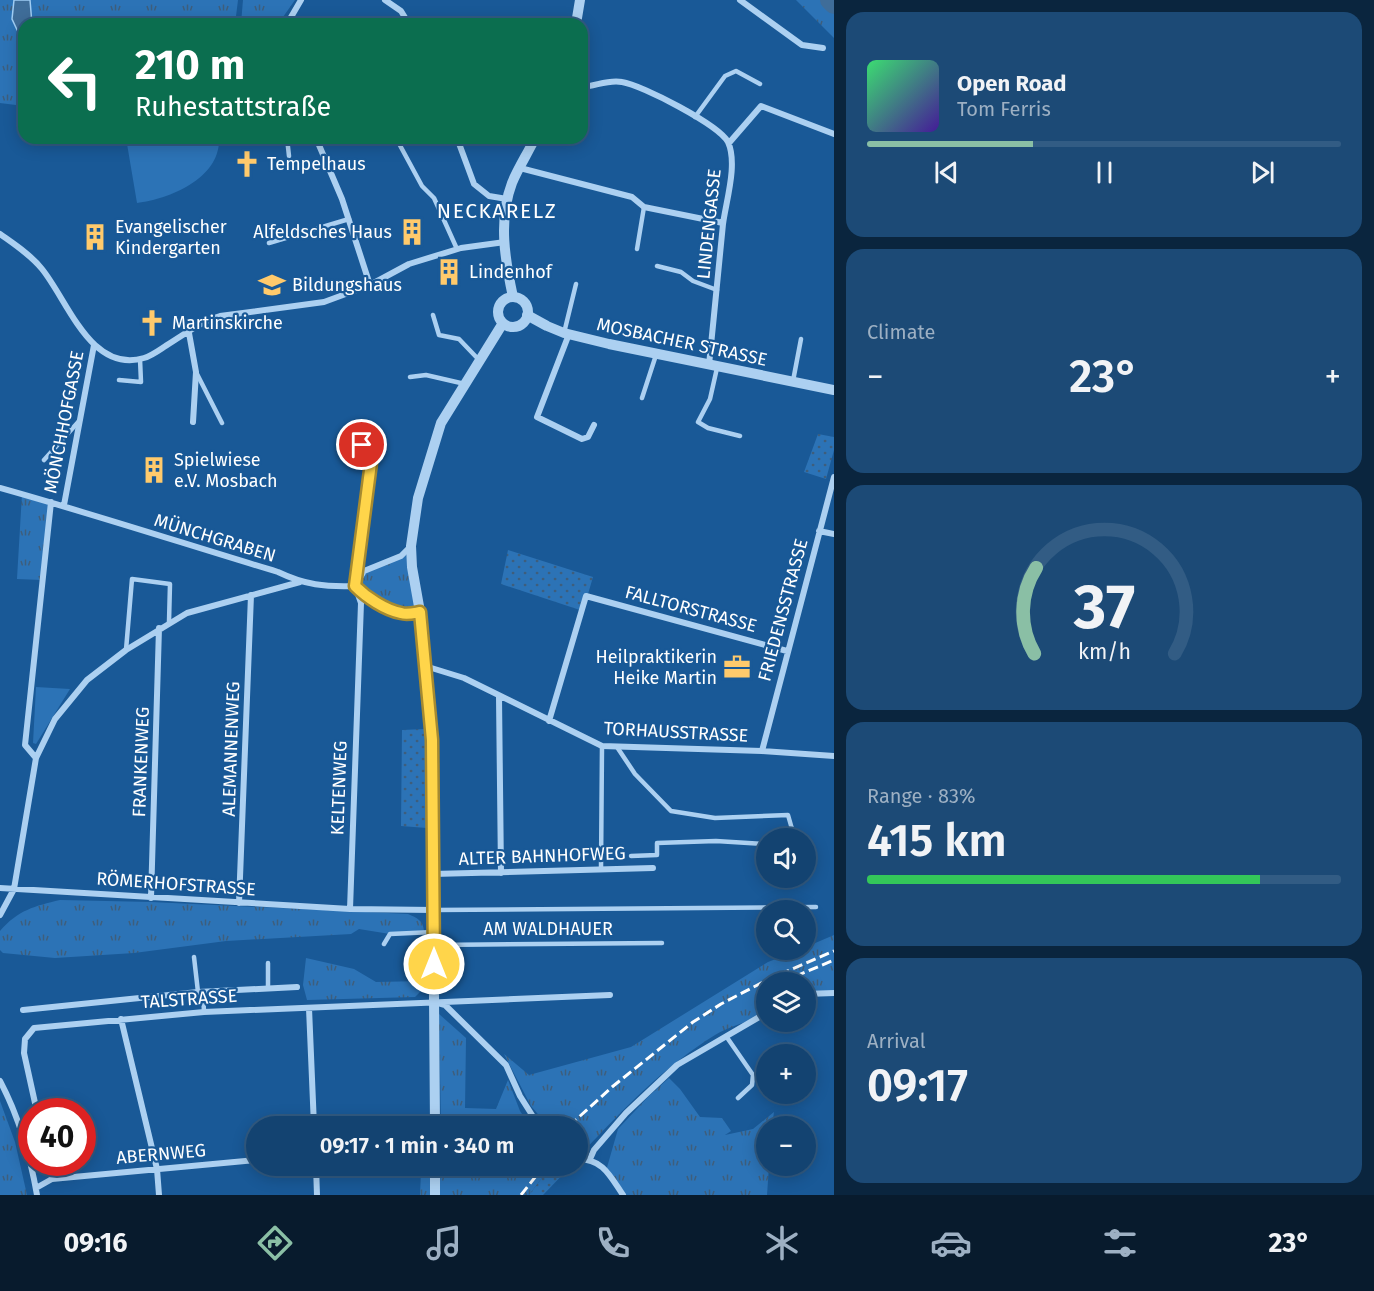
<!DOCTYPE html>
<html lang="en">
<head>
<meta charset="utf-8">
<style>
	:root { --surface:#134371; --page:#1c4a76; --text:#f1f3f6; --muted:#9db0c3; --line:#325c84; --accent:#8abfa5 }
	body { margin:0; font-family:"Fira Sans",sans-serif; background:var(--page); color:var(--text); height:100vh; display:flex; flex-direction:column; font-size:22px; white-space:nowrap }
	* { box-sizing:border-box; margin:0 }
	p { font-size:20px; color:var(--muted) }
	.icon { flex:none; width:33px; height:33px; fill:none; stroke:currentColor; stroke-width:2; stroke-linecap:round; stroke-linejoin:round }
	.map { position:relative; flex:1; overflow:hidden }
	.sheet { display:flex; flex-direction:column; gap:12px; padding:12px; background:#0a253e; width:540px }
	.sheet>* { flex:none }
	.banner { position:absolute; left:18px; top:18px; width:570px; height:126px; border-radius:18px; box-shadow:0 3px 15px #0003,0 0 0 2px var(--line); background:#0b6e4f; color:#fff; overflow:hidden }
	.controls { position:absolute; left:756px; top:828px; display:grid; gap:12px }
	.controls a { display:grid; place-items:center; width:60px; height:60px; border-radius:50%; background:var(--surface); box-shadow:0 3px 15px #0003,0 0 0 2px var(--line); font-size:30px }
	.speed { position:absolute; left:18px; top:1098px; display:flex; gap:12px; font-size:30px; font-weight:700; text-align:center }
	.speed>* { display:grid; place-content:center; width:78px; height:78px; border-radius:50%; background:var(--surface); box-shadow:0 3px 15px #0003,0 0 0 2px var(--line); line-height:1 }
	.speed .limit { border:9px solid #d22; background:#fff; color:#111 }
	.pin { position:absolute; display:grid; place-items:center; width:51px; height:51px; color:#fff; margin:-26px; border:3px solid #fff; border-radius:50%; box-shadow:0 2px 6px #0007 }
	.me { position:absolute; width:66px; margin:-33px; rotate:0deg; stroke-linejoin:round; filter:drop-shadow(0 0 4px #0008) }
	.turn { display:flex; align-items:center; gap:21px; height:126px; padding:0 18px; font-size:27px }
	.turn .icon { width:78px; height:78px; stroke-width:2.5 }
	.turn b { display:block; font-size:42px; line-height:51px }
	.big { font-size:45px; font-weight:600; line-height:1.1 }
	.sheet .tile { flex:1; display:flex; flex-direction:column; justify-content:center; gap:9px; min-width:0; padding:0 21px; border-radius:18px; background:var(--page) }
	.sheet .dial { align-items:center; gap:0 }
	.dial svg { height:156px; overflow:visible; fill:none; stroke:var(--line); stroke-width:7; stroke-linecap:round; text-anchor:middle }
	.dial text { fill:var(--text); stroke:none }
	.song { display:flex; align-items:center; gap:18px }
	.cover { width:72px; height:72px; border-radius:9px; background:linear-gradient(135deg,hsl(140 70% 55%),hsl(260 70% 35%)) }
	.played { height:6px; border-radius:3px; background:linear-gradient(90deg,var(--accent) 35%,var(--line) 35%) }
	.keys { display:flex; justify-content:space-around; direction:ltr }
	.heat { display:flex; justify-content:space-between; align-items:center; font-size:33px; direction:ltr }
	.charge { height:9px; border-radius:4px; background:linear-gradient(90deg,#34c759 83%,var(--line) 0) }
	.trip { position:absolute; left:246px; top:1116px; width:342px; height:60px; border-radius:30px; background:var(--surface); box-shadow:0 3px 15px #0003,0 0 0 2px var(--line); font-weight:600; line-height:60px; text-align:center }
	.tab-bar { display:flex; height:96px; justify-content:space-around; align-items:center; background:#081b2d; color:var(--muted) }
	.tab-bar .icon { width:42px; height:42px }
	.tab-bar .selected { color:var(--accent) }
	.tab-bar b { font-size:27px; color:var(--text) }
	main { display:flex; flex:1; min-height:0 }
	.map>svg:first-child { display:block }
</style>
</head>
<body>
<main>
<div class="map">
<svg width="834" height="1195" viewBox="0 0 834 1195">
	<defs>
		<pattern id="grass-tufts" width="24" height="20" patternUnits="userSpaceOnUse" patternTransform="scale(1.5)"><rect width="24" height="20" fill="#2c73b6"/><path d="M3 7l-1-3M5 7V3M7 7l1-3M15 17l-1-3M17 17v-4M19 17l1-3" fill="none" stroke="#3e5e7c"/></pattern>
		<pattern id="garden-dots" width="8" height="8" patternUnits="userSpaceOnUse" patternTransform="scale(1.5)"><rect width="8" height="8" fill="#2c73b6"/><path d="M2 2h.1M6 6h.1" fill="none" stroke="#3e5e7c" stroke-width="1.8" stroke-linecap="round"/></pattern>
	</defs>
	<rect width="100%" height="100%" fill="#195997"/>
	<!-- grass -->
	<path fill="url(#grass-tufts)" d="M0 0H14L12 19 19 34 24 33V106L0 103Z
		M30 0H238L235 24H32Z
		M243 0H295L278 24H241Z
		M796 0H834V38Z
		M22 494 51 502 42 580 17 579Z
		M411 546 420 612 393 611 355 586 364 571 401 556Z
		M60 900 151 902 408 914C417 918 423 920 424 931L390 934 359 929 351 934 226 941 134 953 55 958 3 953 0 950V931C18 910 35 906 60 900Z
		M834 935V993L806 994V982H766V1014C750 1021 730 1026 715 1035 666 1065 623 1109 584 1151L578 1150V1126H548L531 1106 504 1054 529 1075 631 1047 768 962 799 950H806V947Z
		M306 958 354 969 376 982 425 981 424 988 415 997 307 1000 303 985Z
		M439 1014 466 1038 465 1108 496 1109 508 1080 520 1111 530 1126H441Z
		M669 1078 680 1089 700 1117 722 1118 731 1131 725 1135 753 1129 774 1112 772 1126H766V1166H769L767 1195H623L606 1171 618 1129 648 1097Z
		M0 1101 15 1142 27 1195H0Z
		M442 1166H551L529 1195H420L421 1171 442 1167Z"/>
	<!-- park -->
	<path fill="#2c73b6" d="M126 138H219C221 178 170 199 137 203Z
		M36 687 70 689 36 744 33 743Z"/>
	<!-- garden -->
	<path fill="url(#garden-dots)" d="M818 434 834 437V450L826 479 804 472Z
		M508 550 593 577 583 611 501 584Z
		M425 729 427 828 401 826 402 730Z
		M551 1166H571L543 1195H529Z"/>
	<!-- water -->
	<path fill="#3f6d99" stroke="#9fccf3" stroke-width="1.5" d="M14 0H30L32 24H24V33L19 34 12 19Z"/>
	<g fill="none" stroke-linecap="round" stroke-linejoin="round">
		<!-- river -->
		<path stroke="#3f6d99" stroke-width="20" d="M830 0 834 4"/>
		<!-- service -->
		<path stroke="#acd0f1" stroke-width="4.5" d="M695 117 725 76 736 71 760 84
			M287 138 289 156
			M396 138 422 186 434 198 457 249
			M269 243 349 219
			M637 249 644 207
			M657 266 681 272 693 281 717 290
			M433 315 439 335 459 339 480 361
			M564 333 576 284
			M717 368 710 399 698 422 708 428 740 436
			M196 372 222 423
			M410 377 426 375 465 384
			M119 380 141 382 140 359
			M793 381 801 339
			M642 398 656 355
			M44 460 80 420
			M126 650 132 579 170 584 169 622
			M617 747 635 774 671 811 715 818 788 815 792 829 793 838
			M631 856 657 855V843L716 841 766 844
			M601 869 602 746
			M434 910 816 907
			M384 944 390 934 434 932
			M434 945 662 943
			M194 957 198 992
			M268 963V988
			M203 992 204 1012
			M726 1036 753 1075 752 1085 738 1098"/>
		<!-- minor -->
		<path stroke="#acd0f1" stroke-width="6" d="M385 0 401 11 409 24
			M740 0 802 45 823 48
			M287 24 301 0
			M582 87C596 86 609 79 622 82 642 85 719 125 728 142 738 164 726 201 723 224 718 270 714 318 709 365
			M316 138 342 199 370 285
			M457 138 474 184 489 196 507 199
			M729 143 761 106 834 134
			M520 168 632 197 644 207 723 223
			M0 234C14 244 31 255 42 269 68 301 91 374 144 358 151 356 158 351 164 347 182 336 200 322 220 316L324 302 370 285 409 264 461 248 505 242
			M189 333 196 372 193 422
			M569 334 537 417 582 439 588 437 594 425
			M342 444 365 447 372 455 355 586 361 603 350 909
			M0 488C93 514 185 544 278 572 305 585 325 587 355 586L364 571 401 556 411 546
			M64 505 94 345
			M819 531 834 534
			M357 588 370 599 398 613 420 612
			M425 666 464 678 602 746 762 751 834 756
			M499 697 501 873
			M549 721 586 596 787 651
			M762 751 834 477
			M36 758 25 745 51 502
			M433 874 653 868
			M0 888 350 909 434 910
			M151 898 159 628
			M239 903 251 595
			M0 915 14 889 36 758 55 719 87 680 126 650 187 613 300 582
			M806 994 834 993
			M438 1003 445 1005 506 1065 520 1096 539 1126
			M309 1008 314 1126
			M23 1010 198 992 297 987
			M121 1019 157 1169 159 1195
			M0 1081C19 1117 30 1155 37 1195
			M37 1112 24 1053 25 1039 34 1028 204 1012 610 995
			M578 1159C603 1159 610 1176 623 1195
			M590 1159 594 1150 626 1113 677 1065 766 1013
			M48 1162 52 1179
			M316 1166 317 1195
			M36 1188 52 1179 256 1160"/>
		<!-- tertiary -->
		<path stroke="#acd0f1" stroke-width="10" d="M576 24 580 0
			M513 297C505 260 498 220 512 183 518 168 528 153 535 138
			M498 312a15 15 0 1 1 30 0a15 15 0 1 1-30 0Z
			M527 315 547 326 564 333 609 344 834 390
			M435 1126 432 740 420 612 412 567 411 546 418 498 441 423 503 323
			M435 1195V1166"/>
		<!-- rail -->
		<path stroke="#fff" stroke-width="3" stroke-dasharray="10 4.5" stroke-linecap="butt" d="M782 982 834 960
			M569 1126 612 1087 693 1022 721 1004 767 980 834 951
			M521 1195 544 1166"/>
	</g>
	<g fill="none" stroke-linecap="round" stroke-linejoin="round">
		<defs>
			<path id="route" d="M362 445 368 449 372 455 355 586C366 597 385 610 401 613 407 615 414 613 420 612L432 740 434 964"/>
		</defs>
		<!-- route casing -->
		<use href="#route" stroke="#a68a30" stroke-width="15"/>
		<!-- route -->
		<use href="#route" stroke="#ffd54a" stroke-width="10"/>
	</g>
	<!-- icons -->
	<defs>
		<symbol id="church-bare" viewBox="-9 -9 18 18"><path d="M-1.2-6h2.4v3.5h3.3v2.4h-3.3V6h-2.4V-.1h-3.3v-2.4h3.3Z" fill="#ffca6c" stroke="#195997" stroke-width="2.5" paint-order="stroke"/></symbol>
		<symbol id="building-bare" viewBox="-9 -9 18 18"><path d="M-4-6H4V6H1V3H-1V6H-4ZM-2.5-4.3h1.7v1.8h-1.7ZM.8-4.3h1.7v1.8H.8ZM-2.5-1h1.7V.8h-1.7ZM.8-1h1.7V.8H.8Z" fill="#ffca6c" stroke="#195997" stroke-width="2.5" paint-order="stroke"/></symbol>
		<symbol id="school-bare" viewBox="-9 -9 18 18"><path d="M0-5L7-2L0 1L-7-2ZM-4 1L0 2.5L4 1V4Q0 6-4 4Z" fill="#ffca6c" stroke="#195997" stroke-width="2.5" paint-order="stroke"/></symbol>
		<symbol id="office-bare" viewBox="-9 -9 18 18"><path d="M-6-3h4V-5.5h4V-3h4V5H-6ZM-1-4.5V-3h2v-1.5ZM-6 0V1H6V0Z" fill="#ffca6c" stroke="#195997" stroke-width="2.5" paint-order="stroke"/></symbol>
	</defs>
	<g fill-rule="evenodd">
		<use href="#church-bare" x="228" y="145" width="38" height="38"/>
		<use href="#building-bare" x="393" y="213" width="38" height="38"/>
		<use href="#building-bare" x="76" y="218" width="38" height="38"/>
		<use href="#building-bare" x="430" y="253" width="38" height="38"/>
		<use href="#school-bare" x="253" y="266" width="38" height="38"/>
		<use href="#church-bare" x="133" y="304" width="38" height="38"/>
		<use href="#building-bare" x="135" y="451" width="38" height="38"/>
		<use href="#office-bare" x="718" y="648" width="38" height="38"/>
	</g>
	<g text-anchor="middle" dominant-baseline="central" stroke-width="4.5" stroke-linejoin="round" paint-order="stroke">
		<!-- poi labels -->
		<g font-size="18" fill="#fff" stroke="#195997" text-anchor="start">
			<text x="267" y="164">Tempelhaus</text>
			<text x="115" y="227">Evangelischer<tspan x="115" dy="21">Kindergarten</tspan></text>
			<text x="392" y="232" text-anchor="end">Alfeldsches Haus</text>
			<text x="469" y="272">Lindenhof</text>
			<text x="292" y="285">Bildungshaus</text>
			<text x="172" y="323">Martinskirche</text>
			<text x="174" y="460">Spielwiese<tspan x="174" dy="21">e.V. Mosbach</tspan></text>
			<text x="717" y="657" text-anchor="end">Heilpraktikerin<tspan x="717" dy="21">Heike Martin</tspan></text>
		</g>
		<!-- street labels -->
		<g font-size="18" fill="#fff" stroke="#195997">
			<text transform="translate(709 224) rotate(-84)">LINDENGASSE</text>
			<text transform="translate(682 342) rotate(12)">MOSBACHER STRASSE</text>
			<text transform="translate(64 422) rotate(-79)">MÖNCHHOFGASSE</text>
			<text transform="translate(215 538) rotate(17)">MÜNCHGRABEN</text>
			<text transform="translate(691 609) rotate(15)">FALLTORSTRASSE</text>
			<text transform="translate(783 610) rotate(-75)">FRIEDENSSTRASSE</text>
			<text transform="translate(676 732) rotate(3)">TORHAUSSTRASSE</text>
			<text transform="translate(231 749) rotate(-88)">ALEMANNENWEG</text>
			<text transform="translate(141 762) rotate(-88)">FRANKENWEG</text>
			<text transform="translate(339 788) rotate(-88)">KELTENWEG</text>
			<text transform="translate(542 856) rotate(-2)">ALTER BAHNHOFWEG</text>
			<text transform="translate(176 884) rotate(4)">RÖMERHOFSTRASSE</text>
			<text x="548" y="929">AM WALDHAUER</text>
			<text transform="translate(189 999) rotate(-4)">TALSTRASSE</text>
			<text transform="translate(161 1154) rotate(-5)">ABERNWEG</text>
		</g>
		<!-- quarter labels -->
		<g font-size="21" letter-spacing="1.5" fill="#fff" stroke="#195997">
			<text x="497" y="211">NECKARELZ</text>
		</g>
	</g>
</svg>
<div class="controls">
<a><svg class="icon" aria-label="sound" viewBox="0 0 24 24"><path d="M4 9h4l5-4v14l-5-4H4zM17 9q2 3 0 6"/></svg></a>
<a><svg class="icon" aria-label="search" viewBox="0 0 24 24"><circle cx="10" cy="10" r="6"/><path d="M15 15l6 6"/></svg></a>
<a><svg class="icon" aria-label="layers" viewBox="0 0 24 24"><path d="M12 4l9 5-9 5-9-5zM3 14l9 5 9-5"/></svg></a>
<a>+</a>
<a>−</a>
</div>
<div class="speed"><div class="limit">40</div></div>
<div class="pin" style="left:362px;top:445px;background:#d93025"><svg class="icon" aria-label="arrive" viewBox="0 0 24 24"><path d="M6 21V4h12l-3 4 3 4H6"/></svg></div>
<svg class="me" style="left:434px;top:964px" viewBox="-20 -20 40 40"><circle r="17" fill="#ffd54a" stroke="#fff" stroke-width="3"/><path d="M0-11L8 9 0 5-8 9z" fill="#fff"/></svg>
<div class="trip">09:17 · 1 min · 340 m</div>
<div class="banner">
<div class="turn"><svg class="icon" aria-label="left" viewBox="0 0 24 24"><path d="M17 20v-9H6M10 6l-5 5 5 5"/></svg><div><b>210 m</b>Ruhestattstraße</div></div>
</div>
</div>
<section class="sheet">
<div class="tile">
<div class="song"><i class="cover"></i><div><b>Open Road</b><p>Tom Ferris</p></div></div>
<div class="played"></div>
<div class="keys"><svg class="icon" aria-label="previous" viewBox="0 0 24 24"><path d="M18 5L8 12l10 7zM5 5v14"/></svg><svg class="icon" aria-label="pause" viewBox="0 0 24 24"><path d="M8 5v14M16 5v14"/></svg><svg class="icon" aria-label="next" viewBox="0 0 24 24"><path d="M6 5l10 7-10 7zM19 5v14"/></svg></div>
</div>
<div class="tile"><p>Climate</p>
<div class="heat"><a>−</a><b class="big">23°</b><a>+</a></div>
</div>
<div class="tile dial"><svg viewBox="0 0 100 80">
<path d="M14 69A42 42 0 1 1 86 69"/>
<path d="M14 69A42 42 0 0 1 15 25" stroke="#8abfa5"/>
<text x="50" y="56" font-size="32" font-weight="700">37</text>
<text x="50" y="72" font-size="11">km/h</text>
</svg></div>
<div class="tile"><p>Range · 83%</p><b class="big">415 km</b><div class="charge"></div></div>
<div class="tile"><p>Arrival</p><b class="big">09:17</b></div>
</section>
</main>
<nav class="tab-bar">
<b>09:16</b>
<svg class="icon selected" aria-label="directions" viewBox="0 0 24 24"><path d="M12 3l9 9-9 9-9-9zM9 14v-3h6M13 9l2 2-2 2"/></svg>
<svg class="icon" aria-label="music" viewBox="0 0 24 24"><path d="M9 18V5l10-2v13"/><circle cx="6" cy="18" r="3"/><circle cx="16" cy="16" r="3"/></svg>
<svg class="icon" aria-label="phone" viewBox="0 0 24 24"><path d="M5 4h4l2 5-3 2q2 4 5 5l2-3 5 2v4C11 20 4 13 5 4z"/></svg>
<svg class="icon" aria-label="climate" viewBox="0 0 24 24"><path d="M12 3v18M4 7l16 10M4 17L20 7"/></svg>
<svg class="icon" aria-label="car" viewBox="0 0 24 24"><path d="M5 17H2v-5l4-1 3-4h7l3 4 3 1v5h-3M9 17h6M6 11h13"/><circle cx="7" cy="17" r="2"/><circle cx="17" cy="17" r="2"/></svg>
<svg class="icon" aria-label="filters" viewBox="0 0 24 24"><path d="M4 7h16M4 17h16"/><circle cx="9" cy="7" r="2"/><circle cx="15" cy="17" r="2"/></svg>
<b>23°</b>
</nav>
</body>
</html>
